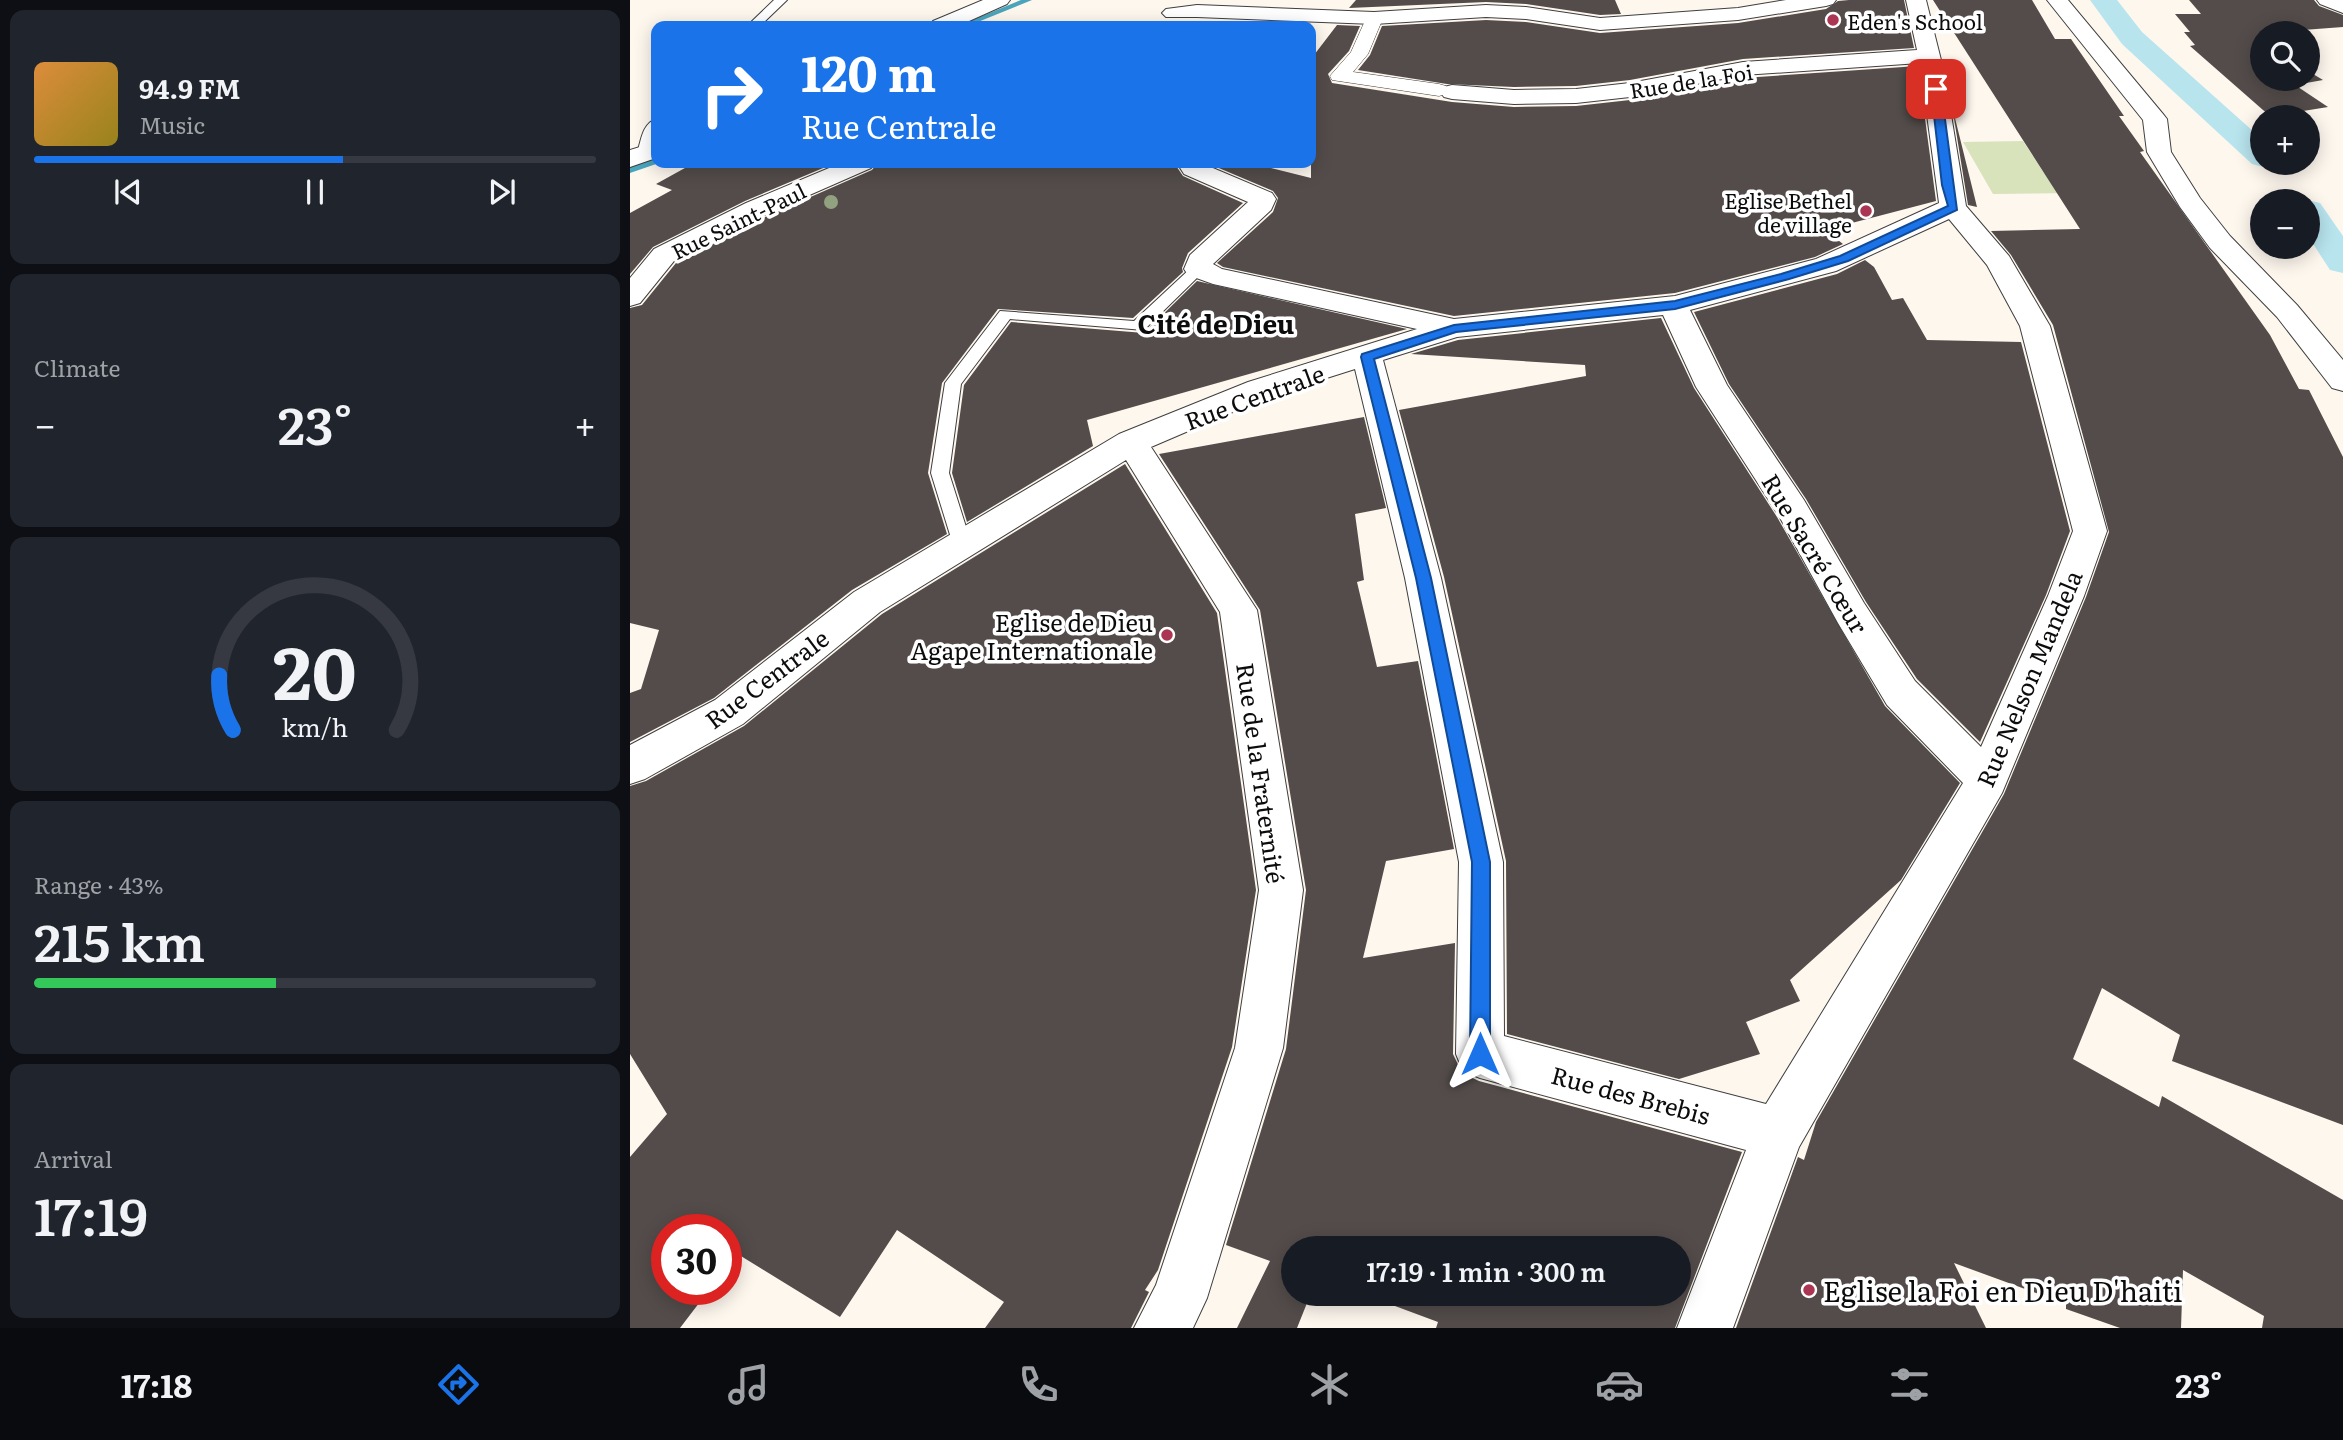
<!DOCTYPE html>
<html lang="en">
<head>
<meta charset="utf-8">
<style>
	:root { --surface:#171b24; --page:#20242c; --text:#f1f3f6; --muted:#9ea1a6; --line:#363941; --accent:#1a73e8 }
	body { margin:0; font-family:Literata,serif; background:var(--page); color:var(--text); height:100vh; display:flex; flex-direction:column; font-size:26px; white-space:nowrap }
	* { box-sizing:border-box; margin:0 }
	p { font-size:23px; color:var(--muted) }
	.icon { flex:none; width:38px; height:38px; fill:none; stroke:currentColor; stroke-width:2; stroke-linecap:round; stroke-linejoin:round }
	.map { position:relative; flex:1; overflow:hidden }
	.side { display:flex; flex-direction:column; gap:10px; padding:10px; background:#0d0f14; width:630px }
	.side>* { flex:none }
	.hud { position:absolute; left:21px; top:21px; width:665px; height:147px; border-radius:14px; box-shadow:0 4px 18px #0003; background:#1a73e8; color:#fff; overflow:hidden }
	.tools { position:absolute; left:1620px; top:21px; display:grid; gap:14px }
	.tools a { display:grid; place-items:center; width:70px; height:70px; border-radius:50%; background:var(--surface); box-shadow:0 4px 18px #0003; font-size:35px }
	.speed { position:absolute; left:21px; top:1214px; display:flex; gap:14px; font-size:35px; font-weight:700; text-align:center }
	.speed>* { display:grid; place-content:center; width:91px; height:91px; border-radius:50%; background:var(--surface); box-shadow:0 4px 18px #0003; line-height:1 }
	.speed .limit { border:10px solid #d22; background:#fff; color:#111 }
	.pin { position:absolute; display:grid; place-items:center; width:60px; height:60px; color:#fff; margin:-30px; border-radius:14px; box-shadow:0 4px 10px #0006 }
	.me { position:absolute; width:77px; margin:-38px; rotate:0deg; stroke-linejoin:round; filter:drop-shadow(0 0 5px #0008) }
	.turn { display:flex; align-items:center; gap:24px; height:147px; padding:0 35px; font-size:32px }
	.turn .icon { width:91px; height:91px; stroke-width:2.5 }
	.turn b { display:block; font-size:49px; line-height:60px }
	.big { font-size:52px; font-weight:600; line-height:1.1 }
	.side .card { flex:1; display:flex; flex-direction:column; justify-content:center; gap:10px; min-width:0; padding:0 24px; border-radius:14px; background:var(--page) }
	.side .dial { align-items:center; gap:0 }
	.dial svg { height:182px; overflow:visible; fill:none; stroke:var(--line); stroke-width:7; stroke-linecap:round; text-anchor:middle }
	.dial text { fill:var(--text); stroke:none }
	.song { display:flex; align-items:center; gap:21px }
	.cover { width:84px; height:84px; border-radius:10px; background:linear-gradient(135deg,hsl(30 70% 55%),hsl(50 70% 35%)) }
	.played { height:7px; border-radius:4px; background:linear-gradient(90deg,var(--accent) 55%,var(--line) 55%) }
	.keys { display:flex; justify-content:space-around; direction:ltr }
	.heat { display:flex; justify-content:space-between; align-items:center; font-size:38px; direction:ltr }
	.charge { height:10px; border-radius:5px; background:linear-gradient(90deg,#34c759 43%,var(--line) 0) }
	.trip { position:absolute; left:651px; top:1236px; width:410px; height:70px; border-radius:35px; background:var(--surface); box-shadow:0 4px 18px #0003; font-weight:600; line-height:70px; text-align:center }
	.dock { display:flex; height:112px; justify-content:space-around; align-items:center; background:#090b0e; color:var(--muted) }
	.dock .icon { width:49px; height:49px }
	.dock .on { color:var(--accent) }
	.dock b { font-size:32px; color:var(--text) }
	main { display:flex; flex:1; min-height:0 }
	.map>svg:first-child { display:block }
</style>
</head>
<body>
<main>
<section class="side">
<div class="card">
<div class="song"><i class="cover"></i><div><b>94.9 FM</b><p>Music</p></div></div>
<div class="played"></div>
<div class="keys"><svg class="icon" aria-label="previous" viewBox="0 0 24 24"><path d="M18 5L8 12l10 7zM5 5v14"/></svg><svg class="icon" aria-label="pause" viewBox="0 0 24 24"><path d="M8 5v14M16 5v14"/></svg><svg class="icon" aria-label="next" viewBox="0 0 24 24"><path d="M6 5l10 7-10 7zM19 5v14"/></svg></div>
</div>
<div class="card"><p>Climate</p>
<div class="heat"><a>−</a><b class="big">23°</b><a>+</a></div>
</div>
<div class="card dial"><svg viewBox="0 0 100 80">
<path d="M14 69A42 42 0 1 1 86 69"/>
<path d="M14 69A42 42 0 0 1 8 45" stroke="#1a73e8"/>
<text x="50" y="56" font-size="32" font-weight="700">20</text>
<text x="50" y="72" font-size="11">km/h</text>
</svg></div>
<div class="card"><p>Range · 43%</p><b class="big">215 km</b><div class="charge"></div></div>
<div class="card"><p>Arrival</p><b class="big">17:19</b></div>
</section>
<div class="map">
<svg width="1713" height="1328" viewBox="0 0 1713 1328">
	<rect width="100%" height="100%" fill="#fdf7ee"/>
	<!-- green -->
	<path fill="#d8e3bc" d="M1393 141 1414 173H1430L1443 193 1363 194 1333 142Z"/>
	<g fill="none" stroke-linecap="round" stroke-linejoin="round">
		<!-- stream -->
		<path fill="#49a4bc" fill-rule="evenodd" d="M391 0H402L338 26H328Z
			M26 158V163H29L0 173V167Z"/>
		<!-- canal -->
		<path fill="#b8e4ee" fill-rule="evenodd" d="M1460 0H1487L1512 32 1633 140V163L1644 164 1633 167 1622 164 1492 44Z
			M1678 200 1690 203 1713 236V273L1700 270 1678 236V201H1673Z"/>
	</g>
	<!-- building -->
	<path fill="#534c4a" d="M726 0H985L991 14 970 15 896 4 856 2 719 8Z
		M1219 0H1274L1284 48 1113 59 1000 80 946 86 884 87 817 84 728 70 740 55 752 26 856 20 896 22 970 33 1108 23 1196 9 1208 1Z
		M1303 0H1402L1425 39H1441L1494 116H1489L1514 151 1510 152 1640 335 1669 389 1679 390 1713 457V1125L1542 1061 1550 1035 1472 988 1443 1059 1529 1107 1532 1096 1713 1200V1328H1632L1634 1316 1553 1270 1551 1328H1490L1436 1309V1304L1324 1263 1356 1328H1106L1168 1157 1174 1160 1186 1122 1374 794 1456 597 1479 532 1423 325 1381 255 1361 231 1450 229Z
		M1559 0H1684L1689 6 1713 15V27L1633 33V79H1678V71L1693 80 1665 85 1698 107 1641 116 1633 110 1560 46 1565 45 1554 32H1560L1545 14H1571Z
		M707 25 730 26 719 51 698 74 702 83 822 102 884 107 946 106 1000 100 1113 78 1288 66 1306 201 1195 230 1213 244 1185 257 1045 293 824 316 593 267 587 263 643 212 648 198 643 191 577 163H621L681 178V59Z
		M1322 106 1347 207 1338 205Z
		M64 163H205L115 201 23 247 0 274V213L42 190 26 184Z
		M248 163H544L553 176 613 203 558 253 552 268 553 272 503 318 368 309 312 383 298 473 317 534 222 590 84 698 0 742V693L11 689 29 630 0 623V308L12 305 46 263 135 217 242 170Z
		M1235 260 1244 267 1262 300 1273 298 1297 340 1391 342 1440 531 1416 595 1350 742 1287 679 1236 602 1176 499 1099 384 1064 312 1207 274Z
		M567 281 777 329 457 420 463 446 337 522 322 473 334 385 381 322 514 333Z
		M1031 318 1064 388 1147 517 1255 706 1330 783 1271 880 1160 980 1170 1001 1116 1022 1130 1054 1049 1079 877 1034 876 861 814 577 769 410 956 376 955 365 781 354 828 340Z
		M734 417 756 508 725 514 734 580 727 582 747 667 788 661 824 849 756 861 733 958 825 943 823 1054 832 1073 849 1081 1112 1152 1045 1328H806L808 1322 730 1293H1048V1248H663V1293H681L667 1328H607L640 1261 596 1245 656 1049 676 890 630 610 529 454Z
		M495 464 587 613 626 890 602 1047 528 1270 515 1290 519 1292 501 1328H355L374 1302 267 1230 210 1317 106 1253 96 1266V1230H37V1290H79L50 1328H0V1157L37 1114 0 1054V786L16 781 114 726 252 614Z"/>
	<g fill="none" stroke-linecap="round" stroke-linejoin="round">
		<defs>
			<path id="service" d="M144 0H157L130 26H117Z
				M26 119C27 132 25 145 19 157H9L7 154C11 141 12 124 26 119Z
				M568 264 573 266 576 269 573 272 514 330 380 319 331 384 319 473 342 546 339 551 332 553 325 551 301 473 315 383 370 311 504 321 563 266Z"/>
			<path id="pedestrian" d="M744 13 753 18 738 54 723 72 809 84 816 86 819 90 816 94 809 96 702 80 700 76 721 52 738 14Z"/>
			<path id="minor" d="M353 0H380L377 4 328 26H300L303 21Z
				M1156 0H1206L1203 4 1196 6 1108 20 970 30 896 19 856 17 744 24 567 17H536L532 13 536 9 567 5 744 12 856 5 896 7 970 18 1108 8Z
				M1276 0H1296L1314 72 1336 206 1379 256 1420 326 1477 531 1454 596 1372 793 1169 1147 1103 1328H1047L1116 1150 850 1078 833 1071 826 1054 829 862 775 578 725 369 640 396 521 447 627 610 673 890 653 1048 577 1298 563 1328H504L526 1285 605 1048 629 890 590 612 496 460 250 612 113 724 15 779 0 784V745L85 700 224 592 489 434 618 382 787 329 583 284 558 275 554 269 560 255 618 202 554 174 547 163H571L642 193 646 199 641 210 583 264 592 269 824 319 1045 296 1186 259 1309 203 1290 63 1113 75 1000 97 946 103 884 104 822 99 814 97 810 92 814 87 822 85 884 90 946 89 1000 83 1113 62 1287 50ZM1319 219 1357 265 1390 326 1443 531 1418 596 1351 747 1285 681 1234 603 1174 500 1097 385 1060 310 1206 271ZM1033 315 1066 387 1149 516 1208 623 1257 705 1333 783 1136 1104 874 1036 873 862 811 578 753 360 827 337Z
				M1417 0H1438L1533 114 1537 119 1541 152 1570 198 1600 236 1667 305 1713 360V391L1702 388 1647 317 1580 248 1550 207 1517 152 1513 120Z
				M1687 0H1713V13L1690 4Z
				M26 142V158L0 167V150Z
				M211 163H245L241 168 134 215 44 261 10 303 0 306V278L24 249 116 203Z"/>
		</defs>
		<!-- service casing -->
		<use href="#service" stroke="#3f3f3f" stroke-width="2"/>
		<!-- pedestrian casing -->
		<use href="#pedestrian" stroke="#3f3f3f" stroke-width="1"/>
		<!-- minor casing -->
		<use href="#minor" stroke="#3f3f3f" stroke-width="2"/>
		<!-- service -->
		<use href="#service" fill="#fff" fill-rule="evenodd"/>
		<!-- pedestrian -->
		<use href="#pedestrian" fill="#fff" fill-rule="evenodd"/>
		<!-- minor -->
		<use href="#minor" fill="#fff" fill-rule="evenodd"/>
	</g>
	<!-- trees -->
	<circle fill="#92a17f" cx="201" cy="202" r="7"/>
	<!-- route -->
	<path fill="#1a73e8" stroke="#114b97" stroke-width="2" d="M1306 86 1311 89 1327 210 1218 261 1159 279 1045 309 826 332 744 359 801 578 860 862V1054L857 1062 850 1064 842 1062 840 1054 842 862 786 578 731 357 732 354 824 325 1045 301 1151 274 1210 256 1318 206 1312 185 1301 89Z"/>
	<!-- markers -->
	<g fill="#aa3653" stroke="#fff" stroke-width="2.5">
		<circle cx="1203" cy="20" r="7"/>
		<circle cx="1236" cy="211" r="7"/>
		<circle cx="537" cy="635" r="7"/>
		<circle cx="1179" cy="1290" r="7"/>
	</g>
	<g text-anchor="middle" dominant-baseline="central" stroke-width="7" stroke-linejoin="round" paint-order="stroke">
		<!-- far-poi labels -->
		<g font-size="21" fill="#0c0c0c" stroke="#fff" text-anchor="start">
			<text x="1217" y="20">Eden's School</text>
			<text x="1222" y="199" text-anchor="end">Eglise Bethel<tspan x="1222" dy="24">de village</tspan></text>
		</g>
		<!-- far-street labels -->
		<g font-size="21" fill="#0c0c0c" stroke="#fff">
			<text transform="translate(1061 80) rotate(-9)">Rue de la Foi</text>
			<text transform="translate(108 220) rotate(-26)">Rue Saint-Paul</text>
		</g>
		<!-- street labels -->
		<g font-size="24" fill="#0c0c0c" stroke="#fff">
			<text transform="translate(624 396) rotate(-20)">Rue Centrale</text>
			<text transform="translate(1186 553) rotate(59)">Rue Sacré Cœur</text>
			<text transform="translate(136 678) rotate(-37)">Rue Centrale</text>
			<text transform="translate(1398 678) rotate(-67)">Rue Nelson Mandela</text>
			<text transform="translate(632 773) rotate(82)">Rue de la Fraternité</text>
			<text transform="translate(1001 1094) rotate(15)">Rue des Brebis</text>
		</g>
		<!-- poi labels -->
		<g font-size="24" fill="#0c0c0c" stroke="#fff" text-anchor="end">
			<text x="523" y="621">Eglise de Dieu<tspan x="523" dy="28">Agape Internationale</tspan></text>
		</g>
		<!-- far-district labels -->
		<g font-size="26" font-weight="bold" fill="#0c0c0c" stroke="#fff">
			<text x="586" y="322">Cité de Dieu</text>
		</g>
		<!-- near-poi labels -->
		<g font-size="28" fill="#0c0c0c" stroke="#fff" text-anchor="start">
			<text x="1193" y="1290">Eglise la Foi en Dieu D'haiti</text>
		</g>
	</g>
</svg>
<div class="tools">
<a><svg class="icon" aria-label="search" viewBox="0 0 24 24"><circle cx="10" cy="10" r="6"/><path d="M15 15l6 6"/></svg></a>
<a>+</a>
<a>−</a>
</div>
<div class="speed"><div class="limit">30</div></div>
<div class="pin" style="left:1306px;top:89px;background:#d93025"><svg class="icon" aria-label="arrive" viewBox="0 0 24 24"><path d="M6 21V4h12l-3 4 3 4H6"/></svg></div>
<svg class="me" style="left:850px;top:1054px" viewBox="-20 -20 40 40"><path d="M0-17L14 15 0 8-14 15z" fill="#1a73e8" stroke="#fff" stroke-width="4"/></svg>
<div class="trip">17:19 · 1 min · 300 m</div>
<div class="hud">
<div class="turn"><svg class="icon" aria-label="right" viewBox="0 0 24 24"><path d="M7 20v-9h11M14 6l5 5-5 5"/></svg><div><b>120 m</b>Rue Centrale</div></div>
</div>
</div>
</main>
<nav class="dock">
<b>17:18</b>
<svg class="icon on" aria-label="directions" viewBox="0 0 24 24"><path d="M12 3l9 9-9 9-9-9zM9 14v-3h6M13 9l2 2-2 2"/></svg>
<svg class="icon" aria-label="music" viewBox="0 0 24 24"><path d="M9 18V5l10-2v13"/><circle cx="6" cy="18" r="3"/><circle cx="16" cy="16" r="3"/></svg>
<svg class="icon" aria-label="phone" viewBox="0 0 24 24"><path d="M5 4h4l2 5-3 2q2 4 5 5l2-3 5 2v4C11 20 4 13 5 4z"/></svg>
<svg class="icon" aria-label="climate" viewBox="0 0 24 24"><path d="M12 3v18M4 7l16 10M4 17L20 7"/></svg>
<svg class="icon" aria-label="car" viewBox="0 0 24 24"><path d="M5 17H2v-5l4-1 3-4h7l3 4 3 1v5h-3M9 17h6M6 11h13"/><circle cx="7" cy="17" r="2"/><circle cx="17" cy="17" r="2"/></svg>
<svg class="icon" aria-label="filters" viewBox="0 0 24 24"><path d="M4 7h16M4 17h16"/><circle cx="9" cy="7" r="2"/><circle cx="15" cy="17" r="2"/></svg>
<b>23°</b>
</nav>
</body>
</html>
